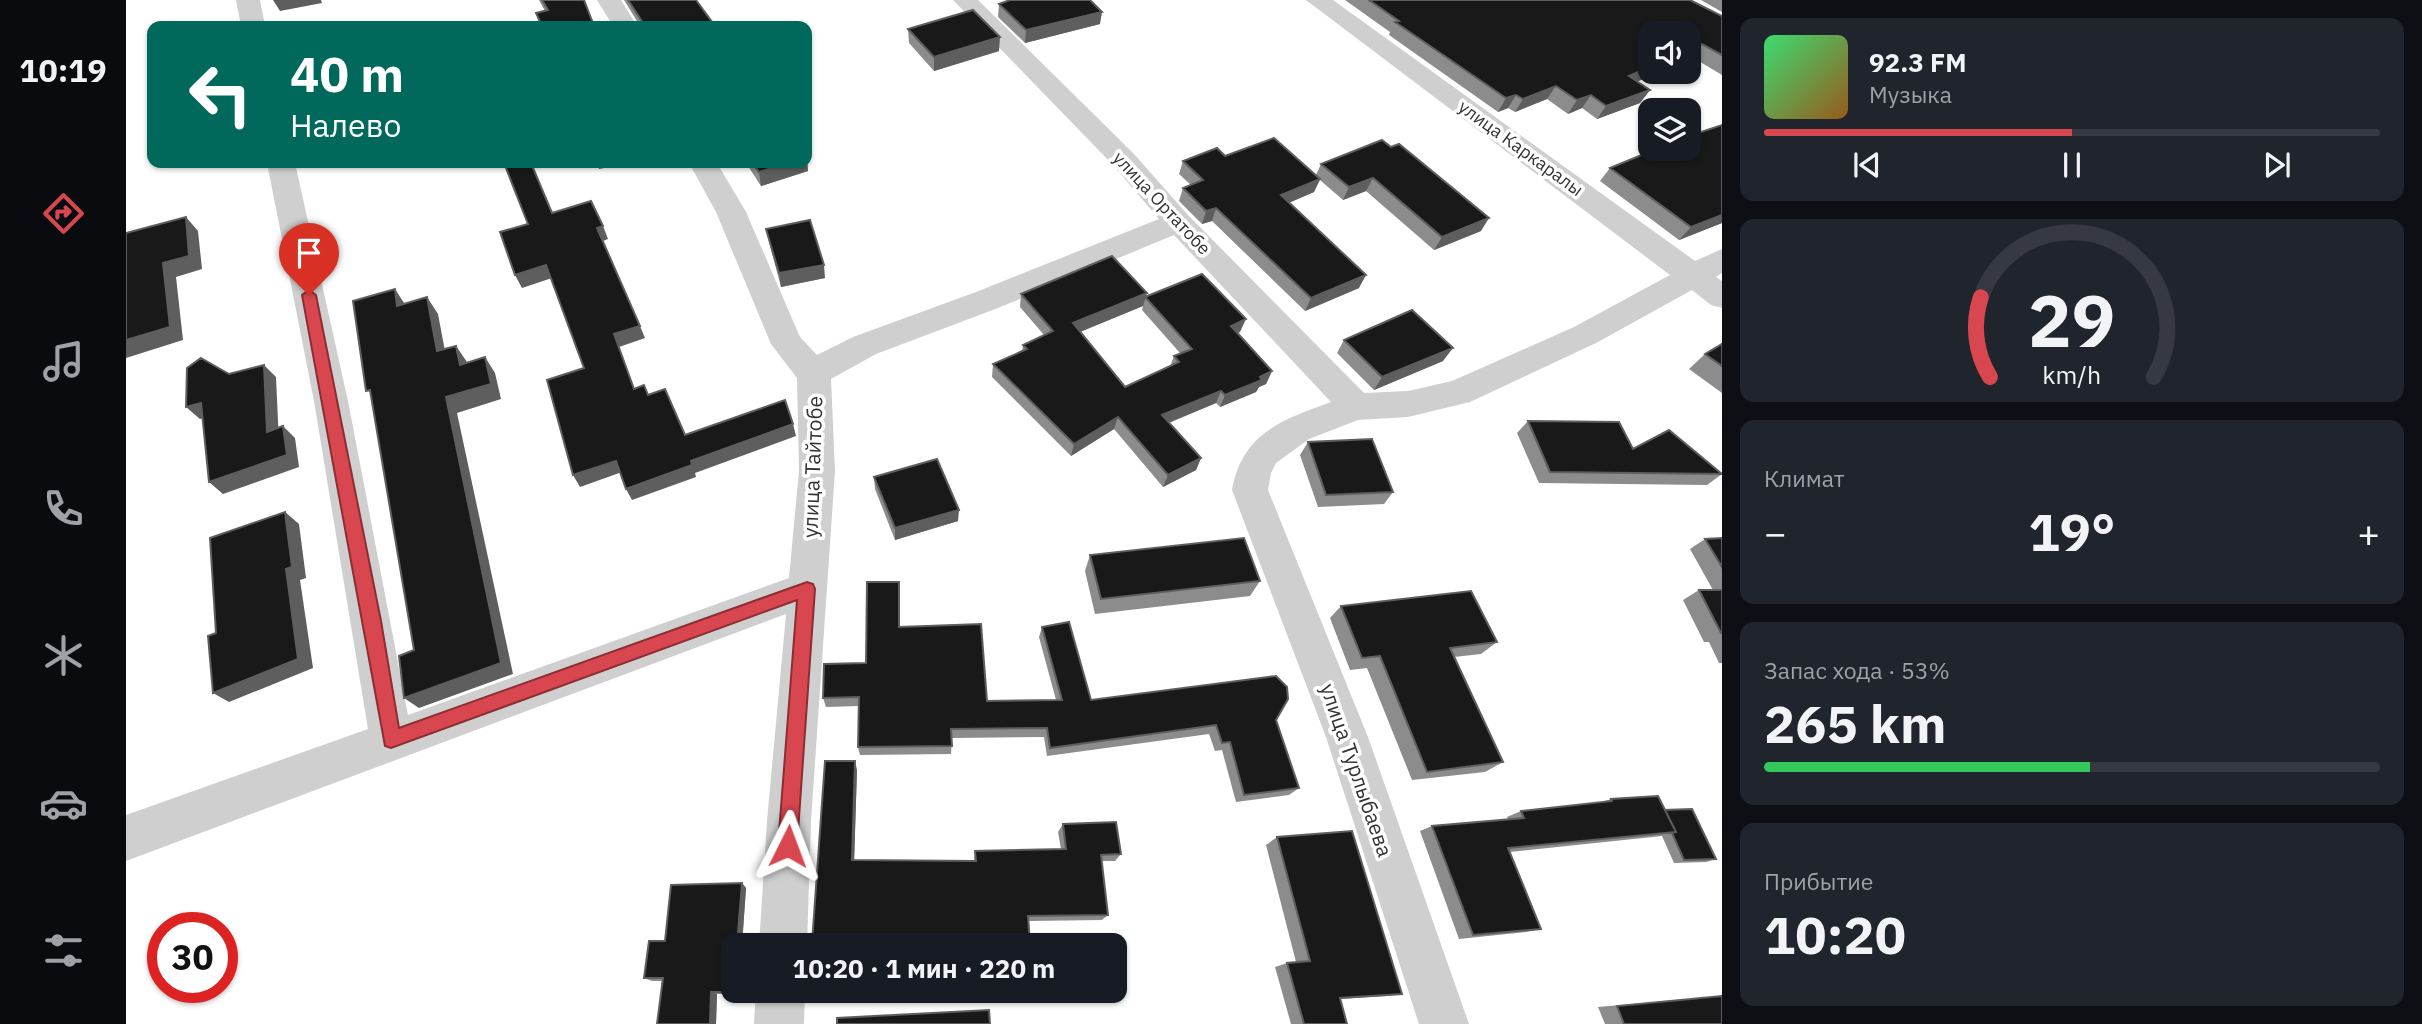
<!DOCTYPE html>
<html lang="ru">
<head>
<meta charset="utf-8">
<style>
	:root { --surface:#171b24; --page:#20242c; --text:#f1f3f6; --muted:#9ea1a6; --line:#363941; --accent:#d8464f }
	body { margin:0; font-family:"IBM Plex Sans",sans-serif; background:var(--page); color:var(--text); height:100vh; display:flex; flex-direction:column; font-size:26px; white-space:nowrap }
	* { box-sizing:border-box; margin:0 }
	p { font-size:23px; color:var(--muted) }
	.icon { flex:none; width:38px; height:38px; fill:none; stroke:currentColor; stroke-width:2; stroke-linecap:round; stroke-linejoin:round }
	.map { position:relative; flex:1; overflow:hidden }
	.sheet { display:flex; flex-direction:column; gap:18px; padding:18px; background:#0d0f14; width:700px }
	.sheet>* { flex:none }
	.banner { position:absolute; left:21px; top:21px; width:665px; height:147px; border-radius:14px; box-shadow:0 2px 5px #0004; background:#00695c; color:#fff; overflow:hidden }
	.tools { position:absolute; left:1512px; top:21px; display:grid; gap:14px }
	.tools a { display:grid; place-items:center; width:63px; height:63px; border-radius:14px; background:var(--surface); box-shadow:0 2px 5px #0004; font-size:35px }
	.speed { position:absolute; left:21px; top:912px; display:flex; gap:14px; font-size:35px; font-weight:700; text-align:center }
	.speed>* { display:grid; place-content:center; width:91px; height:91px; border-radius:50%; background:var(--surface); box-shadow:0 2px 5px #0004; line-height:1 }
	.speed .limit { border:10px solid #d22; background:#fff; color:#111 }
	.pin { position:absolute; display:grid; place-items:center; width:60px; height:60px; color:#fff; margin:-72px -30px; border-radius:50% 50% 50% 0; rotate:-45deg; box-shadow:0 0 7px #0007 }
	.pin .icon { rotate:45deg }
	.me { position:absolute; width:77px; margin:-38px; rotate:3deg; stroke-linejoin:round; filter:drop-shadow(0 0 5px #0008) }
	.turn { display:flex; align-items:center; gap:24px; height:147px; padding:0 28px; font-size:32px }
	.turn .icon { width:91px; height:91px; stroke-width:2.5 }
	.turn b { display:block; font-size:49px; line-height:60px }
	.big { font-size:52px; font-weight:700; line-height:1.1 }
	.sheet .widget { flex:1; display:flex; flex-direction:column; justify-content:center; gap:10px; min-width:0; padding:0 24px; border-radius:14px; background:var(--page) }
	.sheet .dial { align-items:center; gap:0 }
	.dial svg { height:182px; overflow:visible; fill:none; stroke:var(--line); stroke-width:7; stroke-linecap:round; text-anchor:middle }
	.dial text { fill:var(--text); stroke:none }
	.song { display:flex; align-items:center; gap:21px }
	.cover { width:84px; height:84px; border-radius:10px; background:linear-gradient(135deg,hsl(140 70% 55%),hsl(30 70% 35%)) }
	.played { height:7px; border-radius:4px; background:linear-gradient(90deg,var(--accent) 50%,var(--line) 50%) }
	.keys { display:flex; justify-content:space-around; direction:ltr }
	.heat { display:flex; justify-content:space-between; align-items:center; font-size:38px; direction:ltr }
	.charge { height:10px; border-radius:5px; background:linear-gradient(90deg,#34c759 53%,var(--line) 0) }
	.trip { position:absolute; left:595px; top:933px; width:406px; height:70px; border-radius:14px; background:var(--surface); box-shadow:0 2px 5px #0004; font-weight:700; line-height:70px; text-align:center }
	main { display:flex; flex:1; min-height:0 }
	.menu { display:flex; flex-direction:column; width:126px; justify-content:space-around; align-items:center; background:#090b0e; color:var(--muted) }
	.menu .icon { width:49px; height:49px }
	.menu .current { color:var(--accent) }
	.menu b { font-size:32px; color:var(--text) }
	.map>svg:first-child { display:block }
</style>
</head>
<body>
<main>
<nav class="menu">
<b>10:19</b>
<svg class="icon current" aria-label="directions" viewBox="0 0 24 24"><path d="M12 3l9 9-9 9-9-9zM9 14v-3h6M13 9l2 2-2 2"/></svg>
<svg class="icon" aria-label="music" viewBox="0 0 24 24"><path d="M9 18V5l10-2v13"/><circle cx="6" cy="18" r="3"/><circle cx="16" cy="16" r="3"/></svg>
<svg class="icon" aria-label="phone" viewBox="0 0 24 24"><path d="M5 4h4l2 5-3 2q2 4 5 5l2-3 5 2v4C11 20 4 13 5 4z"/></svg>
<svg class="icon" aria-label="climate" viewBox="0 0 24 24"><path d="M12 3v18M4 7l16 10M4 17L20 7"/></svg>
<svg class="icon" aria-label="car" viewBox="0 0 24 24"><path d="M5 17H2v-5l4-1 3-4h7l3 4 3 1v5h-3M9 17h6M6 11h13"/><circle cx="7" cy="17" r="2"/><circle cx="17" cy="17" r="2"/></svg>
<svg class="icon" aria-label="filters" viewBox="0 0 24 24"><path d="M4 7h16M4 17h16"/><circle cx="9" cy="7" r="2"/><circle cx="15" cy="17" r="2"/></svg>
</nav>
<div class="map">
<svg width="1596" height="1024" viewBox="0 0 1596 1024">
	<rect width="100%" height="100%" fill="#fff"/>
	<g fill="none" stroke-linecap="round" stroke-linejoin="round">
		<!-- minor -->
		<path fill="#cfcfcf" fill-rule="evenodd" d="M110 0H134L139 26H115Z
			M471 0H495L511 26H487Z
			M827 0H852L1008 154 1062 215 1238 393 1282 391 1326 381 1448 327 1544 275 1180 0H1207L1569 261 1596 249V273L1590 277 1596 281V308L1585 305 1566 290 1470 343 1344 402 1282 417 1232 420 1183 439 1150 463 1145 473 1142 490 1242 737 1343 1024H1293L1200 737 1106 490C1116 433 1156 420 1205 402L1048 235 872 308 750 354 705 379 709 471 685 821 681 945H633L641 821 660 614 0 861V815L242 729 188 401 141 163H169L222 401 282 715 663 578 673 471 671 378 645 344 590 212 563 163H591L620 212 674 337 691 355 727 337 850 292 1033 219 988 166Z
			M630 990H679L678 1024H628Z"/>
	</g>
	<!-- wall -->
	<path fill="#8c8c8c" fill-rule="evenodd" d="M413 0H458L468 26H414L410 13 419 11Z
		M498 0H570L589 26H514Z
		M1219 0H1564L1596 16V75L1566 57 1511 82 1524 90 1514 103 1471 119 1456 108 1442 114 1421 99 1389 112 1382 108 1372 112 1263 35 1264 32Z
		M1575 0H1596V12Z
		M873 4 974 24 899 43 872 17Z
		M782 29 873 51 808 71 783 43Z
		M1256 140 1355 231 1308 250 1240 191 1217 200 1194 180 1188 192 1163 203 1233 288 1179 311 1086 221 1076 224 1053 201 1057 188 1065 185 1053 174 1057 161 1099 156 1190 175 1195 164Z
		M681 160 682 171 635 186 620 163H681Z
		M1484 168 1596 223 1553 240 1474 181Z
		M640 229 699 278 655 287 643 242Z
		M895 294 1020 297 1114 332 1111 333 1146 371 1140 384 1133 387 1130 392 1094 407 1090 403 1043 423 1075 458 1070 470 1037 487 988 429 945 456 866 377 867 364 896 352 897 345 918 335 894 307ZM1017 306 1016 310 1054 353 1048 356 1044 367 999 387 954 332Z
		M1218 340 1317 361 1248 390 1211 353Z
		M1596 344V393L1563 369 1579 354Z
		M1402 421 1507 449 1596 474 1581 485 1413 483 1391 433Z
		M1182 442 1267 492 1258 504 1192 507 1174 455Z
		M748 477 832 521 769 540 749 489Z
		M1596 538V663H1593L1583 642H1578L1557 600 1573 590H1587L1564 549 1579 539Z
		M964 555 1134 581 1124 596 969 614 959 571Z
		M1215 606 1371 642 1355 654 1328 657 1377 762 1359 772 1286 780 1241 668 1224 670 1204 618Z
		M774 627 861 701 930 700 913 637 916 627 965 700 1150 720 1173 788 1163 795 1110 802 1096 750 1089 751 1083 734 921 756 918 737 826 738 825 754 734 755 732 747 733 706 700 707 697 698 740 663Z
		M731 770 728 860 848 861 849 851 935 849 932 832 937 824 995 854 989 861H976L982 915 976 920 903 921 904 945H688L686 943Z
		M1485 799 1539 810 1590 859 1580 862 1548 863 1536 836 1384 852 1415 929 1400 932 1333 939 1294 831 1306 826 1382 819 1381 817 1395 811 1476 802Z
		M1151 837 1276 994 1260 996 1214 999 1221 1024H1165L1149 967 1161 963 1170 962 1140 845Z
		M616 883 620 888 616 945H607V990H613V994H591L590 1024H531L536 981H526L518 978 539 941Z
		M1596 996V1024H1479L1472 1007Z"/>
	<!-- shaded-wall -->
	<path fill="#5e5e5e" d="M147 0H195L196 3 154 11Z
		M976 12 974 24 899 43 900 30Z
		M874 37 873 51 808 71V57Z
		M1576 44 1566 57 1563 58V50Z
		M1524 67V72H1533L1494 89 1503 76Z
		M1430 86 1421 99 1389 112 1397 99Z
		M1524 90 1514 103 1471 119 1480 106Z
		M1390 95 1382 108 1372 112 1380 98Z
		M1465 95 1456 108 1442 114 1451 100Z
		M681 160 682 171 635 186 633 172 662 163H681Z
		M471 163H504L473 169Z
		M1247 178 1240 191 1217 200 1223 187Z
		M1194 179 1188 192 1150 208 1155 195Z
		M1090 208 1086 221 1076 224 1080 211Z
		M1596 215V223L1553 240 1565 227Z
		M60 217 72 231 76 269 50 277 57 340 0 358V340Z
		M1363 218 1355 231 1308 250 1316 237Z
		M477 226 482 239 477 241 471 228Z
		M420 265 426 278 396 288 389 275Z
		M698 265 699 278 655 287 653 273Z
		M1240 275 1233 288 1179 311 1185 298Z
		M269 289 280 306H271Z
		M1021 293 1017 306 944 336 947 323Z
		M301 297 312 314 322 367 311 351Z
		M1120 319 1114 332 1099 338 1105 326Z
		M514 326 519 338 493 347 513 401 488 334Z
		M330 346 341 362 345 381 334 365Z
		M1327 348 1317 361 1248 390 1256 377Z
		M359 357 369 373 375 399 331 413 387 674 293 708 278 698 375 663 320 397Z
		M138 365 150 377 153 443 141 432Z
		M1146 371 1140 384 1133 387 1130 392 1094 407 1099 395 1134 377Z
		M1095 391 1090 403 1032 427 1036 415Z
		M75 403 89 415 74 419 60 407Z
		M992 417 988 429 945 456 948 444Z
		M667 424 670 436 569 473 570 477 506 500 500 489 565 461Z
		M157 426 169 438 173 467 97 494 83 482Z
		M1075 458 1070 470 1037 487 1042 475Z
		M490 461 496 472 454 487 447 475Z
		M833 510 832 521 769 540V528Z
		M159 512 173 524 180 578 174 580 187 668 103 702 87 693 160 569Z
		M729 761 731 770 728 866 726 860Z
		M616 883 620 888 616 945H611Z
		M585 992 591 994 590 1024H584Z"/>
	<!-- building -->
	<path fill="#191919" stroke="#5e5e5e" stroke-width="2" d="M416 0H458L468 26H416L410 13 422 10Z
		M502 0H570L589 26H519Z
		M884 0H964L976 12 900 30 873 4Z
		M1243 0H1564L1596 16V55L1576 44 1563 50V33H1524V67L1503 76 1524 90 1480 106 1465 95 1451 100 1430 86 1397 99 1390 95 1380 98 1269 22 1273 21Z
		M847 10 874 37 808 57 782 29Z
		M1596 125V215L1565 227 1484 168 1530 149H1563V136Z
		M1148 138 1194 179 1155 195 1240 275 1185 298 1090 208 1080 211 1057 188 1077 180 1057 161 1091 148 1099 156Z
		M1256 140 1265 147 1273 144 1363 218 1316 237 1247 178 1223 187 1195 164Z
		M378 163H405L426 213 465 201 477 226 471 228 514 326 488 334 508 389 518 385 522 395 539 389 559 435 659 400 667 424 565 461 566 465 500 489 490 461 447 475 421 380 458 368 420 265 389 275 374 232 402 224Z
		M626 163H662L633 172Z
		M60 217 63 256 37 263 44 327 0 340V233Z
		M684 220 698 265 653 273 640 229Z
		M986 256 1021 293 947 323 999 387 1053 362 1048 356 1066 349 1019 297 1076 274 1120 319 1105 326 1146 371 1134 377 1136 380 1099 395 1095 391 1036 415 1075 458 1042 475 992 417 948 444 867 364 901 349 897 345 927 331 895 294Z
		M269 289 271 306 301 297 311 351 330 346 334 365 359 357 365 384 320 397 375 663 278 698 273 656 288 650 244 390 240 391 227 301Z
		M1286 310 1327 348 1256 377 1218 340Z
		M1596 344V366L1579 354Z
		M75 358 103 374 138 365 141 432 157 426 161 455 83 482 75 403 60 407 61 368Z
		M1402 421 1493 422 1507 449 1543 430 1596 474 1424 472Z
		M1246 439 1267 492 1200 495 1182 442Z
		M811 459 833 510 769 528 748 477Z
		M159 512 166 567 160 569 172 659 87 693 82 636 90 633 84 538Z
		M1118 538 1134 581 975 599 964 555Z
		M1596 538V567L1579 539Z
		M741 582H773V627L855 624 861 701 936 700 916 627 943 622 965 700 1150 676 1161 687 1162 699 1150 720 1173 788 1118 795 1104 742 1096 743 1090 725 924 748 921 728 825 729 826 746 732 747 733 697 697 698 698 664 740 663Z
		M1573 590H1596V633H1595Z
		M1345 591 1371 642 1324 648 1377 762 1301 772 1254 656 1236 658 1215 606Z
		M699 761H729L726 860 850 861 849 851 940 849 937 824 990 822 995 854 975 855 982 915 902 916 904 944 686 943Z
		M1532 796 1550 832 1382 848 1415 929 1347 935 1306 826 1398 818 1395 811 1486 801 1485 799Z
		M1566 809 1590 859 1558 860 1546 833 1550 832 1539 810Z
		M1226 831 1276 994 1214 998 1221 1024H1178L1161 963 1184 961 1151 837Z
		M616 883 611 945H607L608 992H585L584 1024H531L537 978H518L523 941H539L545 885Z
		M1596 996V1024H1498L1491 1006Z
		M863 1010 864 1024H711V1018Z"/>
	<!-- route -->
	<path fill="#d8464f" stroke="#8c2e33" stroke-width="2" d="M183 290 190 295 255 621 273 728 681 582 687 584 689 589 671 846 669 853 662 855 655 853 652 846 671 600 265 748 259 746 176 295Z"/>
	<g text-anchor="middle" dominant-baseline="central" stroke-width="7" stroke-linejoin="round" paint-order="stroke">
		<!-- far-street labels -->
		<g font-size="18" fill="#323232" stroke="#fff">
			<text transform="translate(1395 148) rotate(36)">улица Каркаралы</text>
			<text transform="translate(1036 203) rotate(47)">улица Ортатобе</text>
		</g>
		<!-- street labels -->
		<g font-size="21" fill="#323232" stroke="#fff">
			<text transform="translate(686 467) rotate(-88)">улица Тайтобе</text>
			<text transform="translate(1231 770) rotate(71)">улица Турлыбаева</text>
		</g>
	</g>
</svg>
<div class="tools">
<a><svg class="icon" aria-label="sound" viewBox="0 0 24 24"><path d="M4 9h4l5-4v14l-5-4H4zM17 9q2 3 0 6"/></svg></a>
<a><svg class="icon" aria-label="layers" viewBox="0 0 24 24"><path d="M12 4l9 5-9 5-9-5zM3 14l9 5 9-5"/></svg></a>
</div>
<div class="speed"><div class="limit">30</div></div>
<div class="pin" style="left:183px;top:295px;background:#d93025"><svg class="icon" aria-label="arrive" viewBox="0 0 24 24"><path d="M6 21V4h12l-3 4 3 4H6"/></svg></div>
<svg class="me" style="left:662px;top:846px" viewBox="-20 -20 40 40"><path d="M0-17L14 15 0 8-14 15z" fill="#d8464f" stroke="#fff" stroke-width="4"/></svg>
<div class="trip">10:20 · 1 мин · 220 m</div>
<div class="banner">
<div class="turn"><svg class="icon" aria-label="left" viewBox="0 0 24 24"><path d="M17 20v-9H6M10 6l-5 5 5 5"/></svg><div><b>40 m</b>Налево</div></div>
</div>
</div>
<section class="sheet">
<div class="widget">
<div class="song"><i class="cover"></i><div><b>92.3 FM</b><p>Музыка</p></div></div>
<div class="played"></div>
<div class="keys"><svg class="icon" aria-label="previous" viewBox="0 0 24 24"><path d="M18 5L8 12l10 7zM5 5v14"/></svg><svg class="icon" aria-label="pause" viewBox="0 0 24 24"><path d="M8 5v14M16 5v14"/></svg><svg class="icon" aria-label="next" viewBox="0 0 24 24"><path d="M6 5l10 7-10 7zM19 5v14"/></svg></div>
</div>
<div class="widget dial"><svg viewBox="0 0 100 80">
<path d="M14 69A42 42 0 1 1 86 69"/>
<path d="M14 69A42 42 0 0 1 10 34" stroke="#d8464f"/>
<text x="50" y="56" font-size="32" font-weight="700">29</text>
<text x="50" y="72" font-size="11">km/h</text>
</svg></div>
<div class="widget"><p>Климат</p>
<div class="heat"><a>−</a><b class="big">19°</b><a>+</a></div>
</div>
<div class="widget"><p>Запас хода · 53%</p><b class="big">265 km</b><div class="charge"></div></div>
<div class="widget"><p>Прибытие</p><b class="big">10:20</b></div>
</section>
</main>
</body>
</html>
